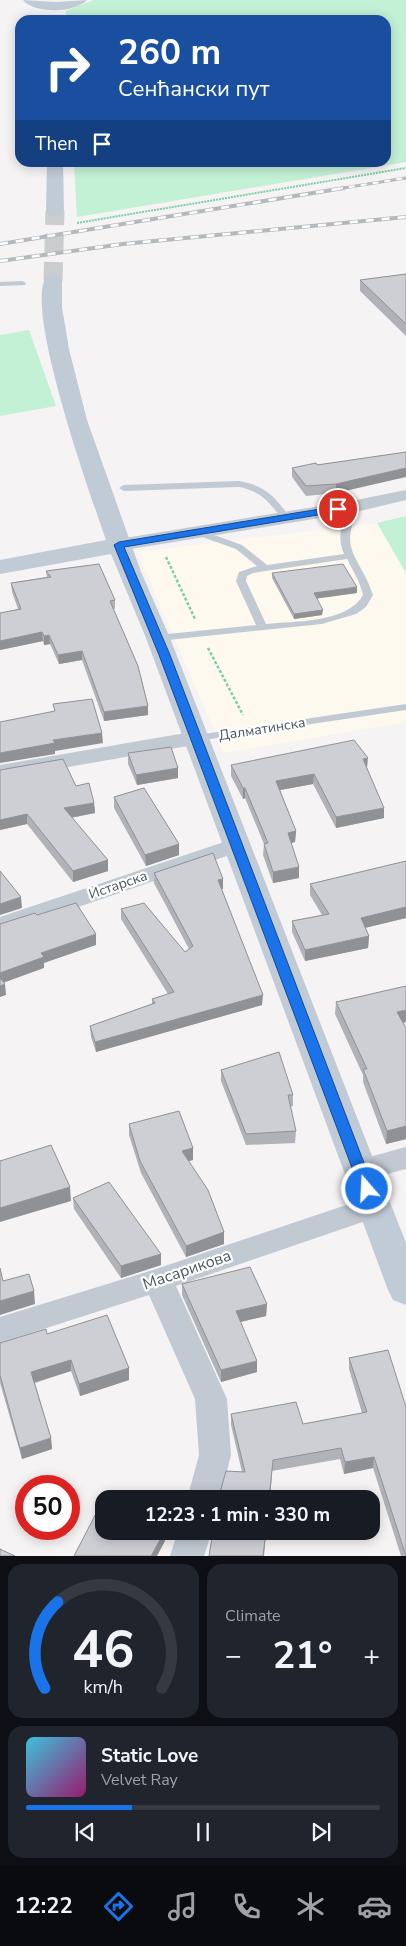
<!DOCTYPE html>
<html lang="en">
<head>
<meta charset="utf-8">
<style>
	:root { --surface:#171b24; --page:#20242c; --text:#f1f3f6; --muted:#9ea1a6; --line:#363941; --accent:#1a73e8 }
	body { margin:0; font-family:"Nunito Sans",sans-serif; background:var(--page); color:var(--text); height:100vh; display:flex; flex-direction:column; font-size:19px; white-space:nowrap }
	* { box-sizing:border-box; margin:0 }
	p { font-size:16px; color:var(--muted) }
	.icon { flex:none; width:28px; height:28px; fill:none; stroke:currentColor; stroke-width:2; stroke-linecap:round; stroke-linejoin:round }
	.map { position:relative; height:1556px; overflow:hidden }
	.sheet { display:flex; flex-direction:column; gap:8px; padding:8px; background:#0d0f14; flex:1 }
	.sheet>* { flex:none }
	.hud { position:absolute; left:15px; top:15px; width:376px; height:152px; border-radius:15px; box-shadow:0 2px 12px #0003; background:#1a4fa0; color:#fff; overflow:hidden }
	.speed { position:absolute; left:15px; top:1475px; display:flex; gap:10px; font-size:25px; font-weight:700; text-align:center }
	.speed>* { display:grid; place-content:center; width:65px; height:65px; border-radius:50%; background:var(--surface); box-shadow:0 2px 12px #0003; line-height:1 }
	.speed .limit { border:8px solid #d22; background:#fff; color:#111 }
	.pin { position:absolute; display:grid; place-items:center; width:42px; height:42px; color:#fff; margin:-21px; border:2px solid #fff; border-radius:50%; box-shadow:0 1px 5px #0007 }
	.me { position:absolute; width:55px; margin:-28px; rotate:341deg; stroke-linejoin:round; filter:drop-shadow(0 0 4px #0008) }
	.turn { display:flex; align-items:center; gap:18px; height:105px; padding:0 20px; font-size:22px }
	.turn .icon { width:65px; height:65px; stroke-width:2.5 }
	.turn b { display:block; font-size:35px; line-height:42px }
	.then { display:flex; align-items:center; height:48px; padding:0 20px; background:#0003; gap:10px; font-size:19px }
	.big { font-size:38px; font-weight:700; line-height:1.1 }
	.sheet .tile { flex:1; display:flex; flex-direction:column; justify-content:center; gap:8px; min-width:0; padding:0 18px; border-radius:15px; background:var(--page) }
	.sheet .dial { align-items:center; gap:0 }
	.dial svg { height:130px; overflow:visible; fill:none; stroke:var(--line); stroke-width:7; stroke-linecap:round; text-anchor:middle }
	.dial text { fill:var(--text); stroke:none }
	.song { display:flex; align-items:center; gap:15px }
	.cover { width:60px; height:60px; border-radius:8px; background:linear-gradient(135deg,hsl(190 70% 55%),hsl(320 70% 35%)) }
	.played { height:5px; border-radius:2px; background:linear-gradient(90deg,var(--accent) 30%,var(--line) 30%) }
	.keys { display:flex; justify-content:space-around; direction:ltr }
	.heat { display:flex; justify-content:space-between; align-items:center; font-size:28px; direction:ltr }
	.sheet .tiles { flex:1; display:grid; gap:8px; grid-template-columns:1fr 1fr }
	.tile:last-child { grid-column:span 2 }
	.trip { position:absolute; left:95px; top:1490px; width:285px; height:50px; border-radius:15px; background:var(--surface); box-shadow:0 2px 12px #0003; font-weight:700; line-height:50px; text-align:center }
	.menu { display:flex; height:80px; justify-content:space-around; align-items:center; background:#090b0e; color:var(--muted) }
	.menu .icon { width:35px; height:35px }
	.menu .active { color:var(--accent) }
	.menu b { font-size:22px; color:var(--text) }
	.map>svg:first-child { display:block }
</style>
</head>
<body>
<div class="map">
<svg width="406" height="1556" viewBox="0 0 406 1556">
	<rect width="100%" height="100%" fill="#f5f3f3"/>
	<!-- commercial -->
	<path fill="#fdf9ef" d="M377 523 406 573V722L224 753 137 552Z"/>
	<!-- green -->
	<path fill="#c3f1d5" d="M94 0H406V162L77 217 74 163 386 162V20H66V11Z
		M29 330 56 406 0 416V335Z
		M406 516V573L377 523Z"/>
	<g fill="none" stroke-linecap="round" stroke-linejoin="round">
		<!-- secondary-tunnel -->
		<path stroke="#caccce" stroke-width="19" stroke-dasharray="19 9" stroke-linecap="butt" d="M53 281 55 211"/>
		<!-- path-far1 -->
		<path stroke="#7ad0a6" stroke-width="2" stroke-dasharray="2 1" stroke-linecap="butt" d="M77 223 406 168"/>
		<!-- path -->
		<path stroke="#7ad0a6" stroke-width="2.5" stroke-dasharray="3 2" stroke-linecap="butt" d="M166 557 195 619
			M208 648 243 715"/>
		<!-- service -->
		<path fill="#c1cad2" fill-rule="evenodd" d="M22 281 26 283 25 285 0 286V282Z
			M239 481C266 486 273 495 289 516V520H283C270 503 261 491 239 487L124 491 119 488 124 485Z
			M356 503 361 506C336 550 360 555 373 595L366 607 356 614 322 624 158 641 153 638 158 635 256 625 236 581 239 572 257 566 236 549 194 534V530H200L242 545 267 565 344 554C336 535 342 520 353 504ZM347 559 359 582 363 595C348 623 294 621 266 624L246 581 247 576 253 573Z
			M406 704V710L197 741 192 738 197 735Z"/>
		<!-- minor -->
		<path fill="#c1cad2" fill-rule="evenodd" d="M406 490V500L356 512 119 551 112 549 109 545 112 541 119 539 356 500Z
			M197 731 205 733 208 738 205 743 0 779V765Z
			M236 838 244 840 248 845 244 850 0 934V917Z
			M406 1147V1169L361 1181 351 1178 347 1170 351 1162Z
			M373 1196 383 1199 387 1207 383 1215 176 1286 227 1399 231 1455 220 1499H187L199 1455 195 1399 149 1295 0 1343V1317L156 1269Z
			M178 1531H212L204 1556H170Z"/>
		<!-- secondary -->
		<path fill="#c1cbd6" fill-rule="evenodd" d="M23 0 55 2 87 0C76 13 34 14 23 0Z
			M47 162H63L64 211 61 215 55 216 49 215 46 211Z
			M53 275 60 277 62 281V307L69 349 87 420 141 572 170 638 406 1243V1305L393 1300 388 1290 146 638 111 554 0 574V560L106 540C92 499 24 310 46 277Z"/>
		<defs>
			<path id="rail-far1" d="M337 189 406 178"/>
			<path id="rail" d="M0 244 344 188
				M0 261 123 244 406 217"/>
		</defs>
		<!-- rail-far1 casing -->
		<use href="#rail-far1" stroke="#b5b8bd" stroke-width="3"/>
		<!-- rail casing -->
		<use href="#rail" stroke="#b5b8bd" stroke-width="4"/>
		<!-- rail-far1 -->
		<use href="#rail-far1" stroke="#fff" stroke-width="2" stroke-dasharray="6" stroke-linecap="butt"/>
		<!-- rail -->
		<use href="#rail" stroke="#fff" stroke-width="2.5" stroke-dasharray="8" stroke-linecap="butt"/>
	</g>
	<!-- wall -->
	<path fill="#b0b2b7" d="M406 274V336L360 291V280Z
		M406 452 336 493 306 496 292 477V468L317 465Z
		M46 571 115 600V609H113L148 715 104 721 82 660 59 664 50 644 44 645 43 641 0 650V613L18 609 12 592 11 583 47 577Z
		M272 573 357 593 316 598 322 615 294 619 272 578Z
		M128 753 178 778 137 785 128 764Z
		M231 765 367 768 384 818 336 828 313 784 280 790 296 831 295 842 291 843 299 878 273 883 263 855 264 844 245 798 243 799 231 776Z
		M0 770 76 786 94 803 95 813 71 818 108 860V871L73 882 27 824 0 830Z
		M114 797 179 844V855L146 866 114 808Z
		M406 861V918L365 928 369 936 368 948 305 961 292 932V921L322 915 310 895V884Z
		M154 873 223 889H222L262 1005 96 1052 91 1037 90 1026 152 1004V999L168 994 121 919V909L185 952 189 949 154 883Z
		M406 986V1022L403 1023 406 1028V1139L386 1144 363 1082V1075L335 1014 336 1002Z
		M221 1070 293 1095V1106L290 1107 296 1131 295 1143 246 1145 221 1081Z
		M129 1124 193 1148V1160L188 1161 224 1232V1244L186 1257 141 1173 129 1135Z
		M73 1198 161 1265 121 1278 74 1209Z
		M182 1284 267 1304 266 1316 240 1322 257 1372 221 1382 182 1295Z
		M0 1343 129 1368V1380L80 1396 71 1371 35 1383 51 1438 52 1449 22 1459 0 1383Z
		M388 1350 406 1556H401L373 1468 344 1474 340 1459 272 1471 242 1472 231 1425V1414L303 1424 362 1413 349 1369V1358Z"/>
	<!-- shaded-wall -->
	<path fill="#909195" d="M406 468V477L336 493V484Z
		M357 587V593L314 599V593Z
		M323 610 322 615 294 619V614Z
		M42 632 43 641 0 650V641Z
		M49 635 50 644 44 645V636Z
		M82 651V660L59 664 58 655Z
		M148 706V715L104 721V712Z
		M102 733 103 743 55 751V754L0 763V753L53 740Z
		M368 758 367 768 363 759Z
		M178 768V778L137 785 136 775Z
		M314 774 313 784 275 791 276 781Z
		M243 788H245V798L243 799Z
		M94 803 95 813 64 819V808Z
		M384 808V818L336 828V817Z
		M27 814V824L0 830V820Z
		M296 831 295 842 287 844 288 833Z
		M179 844V855L146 866 145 855Z
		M108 860V871L73 882V871Z
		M299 867V878L273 883V872Z
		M223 879V889L218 890V880Z
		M21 897 22 908 0 915V904Z
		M406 907V918L360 929 361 918Z
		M96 934V945L44 963V968L0 984V973L41 953Z
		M369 936 368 948 305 961V950Z
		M5 984 6 995 0 997V986Z
		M263 995 262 1005 96 1052 95 1042Z
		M406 1010V1022L396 1024 397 1012Z
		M406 1126V1139L386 1144 387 1131Z
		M193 1148V1160L182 1163V1151Z
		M70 1187 71 1201 0 1222V1208Z
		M224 1232V1244L186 1257V1246Z
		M161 1254V1265L121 1278V1266Z
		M34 1291 35 1304 0 1315V1301Z
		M267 1304 266 1316 236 1323V1311Z
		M71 1360V1371L32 1383 31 1372Z
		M257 1361V1372L221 1382V1370Z
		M129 1368V1380L80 1396 79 1384Z
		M51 1438 52 1449 22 1459 20 1448Z
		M374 1457 373 1468 344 1474 345 1462Z
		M273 1460 270 1499H269Z
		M165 1531V1541L157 1556H151Z
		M266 1531 264 1556H263Z"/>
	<!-- building -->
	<path fill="#cdcfd5" stroke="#909195" d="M406 274V324L360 280Z
		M406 452V468L336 484 306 486 292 468 316 463 317 465Z
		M99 564 115 600 110 601 138 666 148 706 104 712 82 651 58 655 49 635 44 636 42 632 0 641V613L21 609 11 583 51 577 46 571Z
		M343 564 357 587 314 593 323 610 294 614 272 573Z
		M92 699 102 733 53 740 55 743 0 753V722L55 711 53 704Z
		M354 740 368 758 363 759 384 808 336 817 314 774 276 781 296 831 288 833 299 867 273 872 264 844 268 843 245 788H243L231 765Z
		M171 747 178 768 136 775 128 753Z
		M63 759 76 786 89 783 94 803 64 808 108 860 73 871 27 814 0 820V770Z
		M144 788 179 844 145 855 114 797Z
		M213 853 223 879 218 880 263 995 95 1042 90 1026 155 1003 152 999 174 992 121 909 144 903 185 952 193 946 154 873Z
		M406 861V907L361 918 369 936 305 950 292 921 329 914 310 884Z
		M0 871 21 897 0 904Z
		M76 903 96 934 41 953 44 957 0 973V924L35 913 37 915Z
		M0 978 5 984 0 986Z
		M406 986V1010L397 1012 406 1028V1126L387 1131 363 1069H367L336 1002Z
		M279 1052 293 1095H288L296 1131 246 1134 221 1070Z
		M179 1111 193 1148 182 1151 208 1190 224 1232 186 1246 140 1161 129 1124Z
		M51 1145 70 1187 0 1208V1161Z
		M109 1182 161 1254 121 1266 73 1198Z
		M250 1267 267 1304 236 1311 257 1361 221 1370 182 1284Z
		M0 1268 3 1281 29 1274 34 1291 0 1301Z
		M107 1315 129 1368 79 1384 71 1360 31 1372 51 1438 20 1448 0 1375V1343L46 1329 47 1334Z
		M388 1350 406 1407V1556L374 1457 345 1462 341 1448 273 1460 269 1499H219L221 1489 226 1471 245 1472 231 1414 296 1402 303 1424 367 1412 349 1358Z
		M104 1498 105 1499H104V1531H165L151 1556H74Z
		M213 1531H266L263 1556H209Z
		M0 1549 15 1556H0Z"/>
	<!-- route -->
	<path fill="#1a73e8" stroke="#114b97" d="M338 506 343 509 342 511 124 547 170 655 374 1189 372 1193 367 1194 362 1193 360 1189 159 655 114 545 119 542Z"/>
	<g text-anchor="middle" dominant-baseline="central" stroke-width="4.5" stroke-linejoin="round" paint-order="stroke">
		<!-- street labels -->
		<g font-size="14" fill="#4a5661" stroke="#fff">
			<text transform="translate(262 729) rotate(-9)">Далматинска</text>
			<text transform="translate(118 885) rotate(-19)">Истарска</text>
		</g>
		<!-- near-street labels -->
		<g font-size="16" fill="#4a5661" stroke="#fff">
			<text transform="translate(187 1270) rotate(-19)">Масарикова</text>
		</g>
	</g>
</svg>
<div class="speed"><div class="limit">50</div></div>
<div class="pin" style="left:338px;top:509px;background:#d93025"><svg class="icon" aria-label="arrive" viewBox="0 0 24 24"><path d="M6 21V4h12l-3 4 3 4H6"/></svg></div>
<svg class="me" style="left:367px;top:1189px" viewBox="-20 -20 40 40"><circle r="17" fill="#1a73e8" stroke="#fff" stroke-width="3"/><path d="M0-11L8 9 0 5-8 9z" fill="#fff"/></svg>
<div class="trip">12:23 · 1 min · 330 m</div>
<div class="hud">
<div class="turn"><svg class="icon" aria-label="right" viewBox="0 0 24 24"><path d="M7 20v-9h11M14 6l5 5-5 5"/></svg><div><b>260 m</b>Сенћански пут</div></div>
<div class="then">Then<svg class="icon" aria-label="arrive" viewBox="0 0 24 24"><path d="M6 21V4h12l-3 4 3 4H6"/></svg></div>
</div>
</div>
<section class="sheet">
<div class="tiles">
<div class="tile dial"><svg viewBox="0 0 100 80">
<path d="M14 69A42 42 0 1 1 86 69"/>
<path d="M14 69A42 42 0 0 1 22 16" stroke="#1a73e8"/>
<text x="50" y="56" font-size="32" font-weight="700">46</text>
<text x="50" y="72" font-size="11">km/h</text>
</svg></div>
<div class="tile"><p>Climate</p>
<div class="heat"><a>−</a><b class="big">21°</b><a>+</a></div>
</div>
<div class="tile">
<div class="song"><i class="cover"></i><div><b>Static Love</b><p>Velvet Ray</p></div></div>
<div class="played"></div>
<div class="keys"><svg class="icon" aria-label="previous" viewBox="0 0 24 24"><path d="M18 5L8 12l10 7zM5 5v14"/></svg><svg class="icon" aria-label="pause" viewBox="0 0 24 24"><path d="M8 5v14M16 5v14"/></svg><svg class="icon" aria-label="next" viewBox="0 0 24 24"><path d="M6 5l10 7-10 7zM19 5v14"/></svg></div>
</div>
</div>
</section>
<nav class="menu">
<b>12:22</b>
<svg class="icon active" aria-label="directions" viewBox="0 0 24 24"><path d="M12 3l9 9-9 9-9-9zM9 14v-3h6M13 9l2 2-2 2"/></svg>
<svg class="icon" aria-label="music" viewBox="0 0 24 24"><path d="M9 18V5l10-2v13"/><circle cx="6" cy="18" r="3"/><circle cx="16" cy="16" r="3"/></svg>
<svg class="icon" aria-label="phone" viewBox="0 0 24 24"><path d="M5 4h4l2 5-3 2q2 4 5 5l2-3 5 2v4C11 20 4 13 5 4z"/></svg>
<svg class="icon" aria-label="climate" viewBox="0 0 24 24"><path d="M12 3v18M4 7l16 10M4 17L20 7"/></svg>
<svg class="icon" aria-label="car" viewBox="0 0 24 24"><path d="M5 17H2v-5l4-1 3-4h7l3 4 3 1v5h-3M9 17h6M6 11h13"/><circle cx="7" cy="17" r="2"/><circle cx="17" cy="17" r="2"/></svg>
</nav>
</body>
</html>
